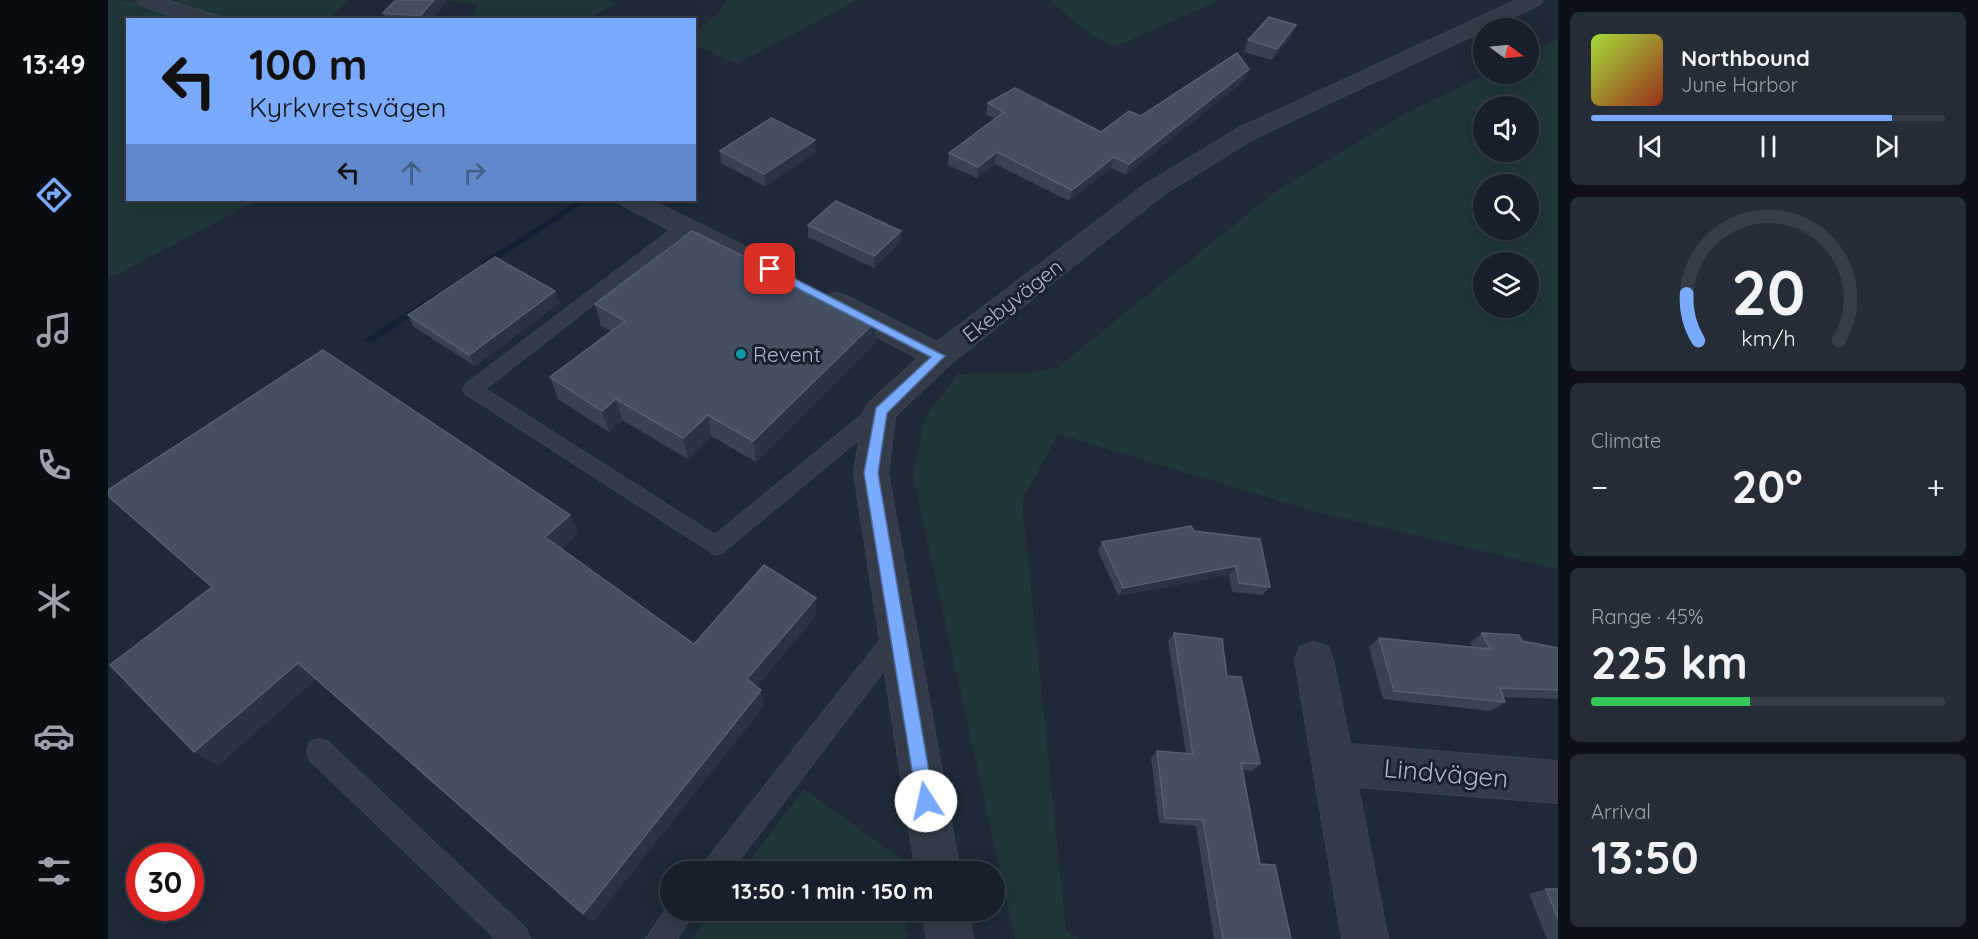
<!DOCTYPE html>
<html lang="en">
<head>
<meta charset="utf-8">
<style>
	:root { --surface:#171f2a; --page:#242c36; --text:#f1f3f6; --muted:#9ea2a8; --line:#363d47; --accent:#7aaafd }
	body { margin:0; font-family:Quicksand,sans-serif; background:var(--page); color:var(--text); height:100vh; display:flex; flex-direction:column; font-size:22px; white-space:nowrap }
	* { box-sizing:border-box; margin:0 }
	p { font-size:20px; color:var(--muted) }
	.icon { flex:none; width:33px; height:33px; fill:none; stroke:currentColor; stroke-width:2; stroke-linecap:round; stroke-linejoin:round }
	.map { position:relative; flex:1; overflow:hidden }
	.panel { display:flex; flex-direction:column; gap:12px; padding:12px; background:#0d1117; width:420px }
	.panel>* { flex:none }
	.top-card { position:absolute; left:18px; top:18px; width:570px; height:183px; border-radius:0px; box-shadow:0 3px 15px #0003,0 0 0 2px var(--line); background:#7aaafd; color:#111; overflow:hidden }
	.needle { width:39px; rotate:105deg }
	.controls { position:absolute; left:1365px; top:18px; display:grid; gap:12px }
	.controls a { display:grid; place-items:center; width:66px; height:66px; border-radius:50%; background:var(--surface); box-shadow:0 3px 15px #0003,0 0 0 2px var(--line); font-size:30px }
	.speed { position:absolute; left:18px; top:843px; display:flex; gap:12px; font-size:30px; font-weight:700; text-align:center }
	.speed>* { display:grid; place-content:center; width:78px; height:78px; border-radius:50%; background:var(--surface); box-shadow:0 3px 15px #0003,0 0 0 2px var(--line); line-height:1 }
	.speed .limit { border:9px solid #d22; background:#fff; color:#111 }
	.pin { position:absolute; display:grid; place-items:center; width:51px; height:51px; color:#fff; margin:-26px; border-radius:12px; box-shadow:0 3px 9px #0006 }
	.me { position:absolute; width:66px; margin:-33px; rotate:350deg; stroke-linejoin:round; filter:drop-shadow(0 0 4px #0008) }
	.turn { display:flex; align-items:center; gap:21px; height:126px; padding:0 24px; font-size:27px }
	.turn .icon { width:78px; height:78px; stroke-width:2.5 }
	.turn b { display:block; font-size:42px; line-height:51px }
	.lanes { display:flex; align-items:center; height:57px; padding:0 24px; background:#0003; justify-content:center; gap:30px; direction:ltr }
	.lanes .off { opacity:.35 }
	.big { font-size:45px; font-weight:800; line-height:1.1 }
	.panel .tile { flex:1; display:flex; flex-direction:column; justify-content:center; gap:9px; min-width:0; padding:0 21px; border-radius:9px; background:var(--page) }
	.panel .dial { align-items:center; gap:0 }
	.dial svg { height:156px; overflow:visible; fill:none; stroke:var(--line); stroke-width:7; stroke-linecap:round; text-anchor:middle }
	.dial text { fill:var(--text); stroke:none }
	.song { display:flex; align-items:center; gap:18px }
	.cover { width:72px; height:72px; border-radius:9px; background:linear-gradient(135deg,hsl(80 70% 55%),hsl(10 70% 35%)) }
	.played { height:6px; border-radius:3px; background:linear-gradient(90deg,var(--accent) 85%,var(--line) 85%) }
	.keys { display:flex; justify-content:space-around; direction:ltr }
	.heat { display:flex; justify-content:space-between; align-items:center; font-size:33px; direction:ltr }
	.charge { height:9px; border-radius:4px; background:linear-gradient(90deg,#34c759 45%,var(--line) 0) }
	.trip { position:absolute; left:552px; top:861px; width:345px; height:60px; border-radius:30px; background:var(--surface); box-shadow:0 3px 15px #0003,0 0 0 2px var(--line); font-weight:800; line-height:60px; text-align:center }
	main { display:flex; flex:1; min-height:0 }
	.tab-bar { display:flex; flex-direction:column; width:108px; justify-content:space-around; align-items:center; background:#090c11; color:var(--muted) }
	.tab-bar .icon { width:42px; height:42px }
	.tab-bar .active { color:var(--accent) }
	.tab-bar b { font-size:27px; color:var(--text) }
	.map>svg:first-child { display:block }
</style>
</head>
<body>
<main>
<nav class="tab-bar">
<b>13:49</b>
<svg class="icon active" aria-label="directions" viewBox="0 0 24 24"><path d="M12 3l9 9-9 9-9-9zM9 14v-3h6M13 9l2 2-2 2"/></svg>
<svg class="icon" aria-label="music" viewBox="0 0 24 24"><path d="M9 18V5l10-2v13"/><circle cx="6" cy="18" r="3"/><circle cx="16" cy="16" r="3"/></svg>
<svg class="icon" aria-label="phone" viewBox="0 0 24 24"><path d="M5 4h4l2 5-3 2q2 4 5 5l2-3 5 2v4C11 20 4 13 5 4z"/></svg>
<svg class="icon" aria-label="climate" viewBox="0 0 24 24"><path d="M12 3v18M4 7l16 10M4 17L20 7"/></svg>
<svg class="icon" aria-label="car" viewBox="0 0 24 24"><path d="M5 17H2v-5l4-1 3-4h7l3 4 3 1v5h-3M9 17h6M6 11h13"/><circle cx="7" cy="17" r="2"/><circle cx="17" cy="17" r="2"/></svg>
<svg class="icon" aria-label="filters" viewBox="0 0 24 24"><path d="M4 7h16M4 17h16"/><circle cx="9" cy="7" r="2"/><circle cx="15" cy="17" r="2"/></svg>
</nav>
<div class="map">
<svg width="1450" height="939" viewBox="0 0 1450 939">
	<rect width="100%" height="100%" fill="#1f2938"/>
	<!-- green -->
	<path fill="#213639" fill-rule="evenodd" d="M0 0 34 2 40 0H241L219 19 20 20V200H151L0 279Z
		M331 0H498L508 4 479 19 362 20 371 4Z
		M619 0H749L629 64 587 45V32L611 12Z
		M941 0H1112L1007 47 982 34Z
		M1450 39V569L1201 510 950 434 914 501 958 931 972 939H907L805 476 817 417 850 374 919 373 950 367 1167 192 1302 111 1379 74H1420L1421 53ZM1420 106V152H1376V106ZM1420 184V230H1376V184ZM1420 262V308H1376V262Z
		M696 789 792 858 793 871H634Z
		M605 911H796L799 939H584Z"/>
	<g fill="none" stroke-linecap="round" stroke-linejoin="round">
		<!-- stream -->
		<path fill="#122036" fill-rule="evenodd" d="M471 200H480L380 266H374V262Z
			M327 294 330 295V299L265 342H259L257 340 259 338Z"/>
		<defs>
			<path id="lane" d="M577 221 585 226 582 229 377 389 607 535 765 406H779L781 411 779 416 615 552 608 555 358 394 355 389 358 384 572 223Z
				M789 626 797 629 800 636 797 643 622 872H592L596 863 781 629Z
				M211 739 220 742 418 929 422 939H388L202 760 199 751 202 742Z
				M562 903V910H587L569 939H538Z"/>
			<path id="street" d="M29 0H57L110 16 113 20H75L32 4Z
				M1409 0H1435L1432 4 1147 138 1056 194 842 364 787 416 780 473 852 872H808L746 473 756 411 761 403 810 358 718 310 714 303 718 296 728 293 738 296 829 342 1038 184 1131 128Z
				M510 200H542L684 270 688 276 684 282 674 285 664 282 514 205Z
				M1206 642 1220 647 1225 660 1242 744 1450 761V803L1250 787 1280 939H1234L1187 660 1192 647Z
				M814 910H860L865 939H819Z"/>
		</defs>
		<!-- lane casing -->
		<use href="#lane" stroke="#3c4452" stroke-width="2"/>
		<!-- street casing -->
		<use href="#street" stroke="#3c4452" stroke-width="2"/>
		<!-- lane -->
		<use href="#lane" fill="#333b49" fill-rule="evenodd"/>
		<!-- street -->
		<use href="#street" fill="#333b49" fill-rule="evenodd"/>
	</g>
	<!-- wall -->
	<path fill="#374355" d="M338 3 323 20H278L275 13Z
		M1188 25 1183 36 1164 60 1136 52 1140 40Z
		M1141 69 1137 80 1018 175 1003 168 961 201 887 164 869 178 840 165 841 153 887 119 878 114 880 103 993 132 1033 116Z
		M612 151 708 152 657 186 613 163Z
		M700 225 793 231 792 243 766 268 700 237Z
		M447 291 451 303 367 366 306 327 300 315Z
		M487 304 768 321 767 343 648 462 603 436 580 459 514 420 501 432 450 399 442 377 503 331 493 326Z
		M1086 531 1162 587 1154 595 1124 592 1121 575 1010 596 990 551 994 542Z
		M1066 633 1119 676 1152 764 1144 771 1135 770 1152 864 1183 939H1106L1088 826 1051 823 1043 758 1049 751 1078 753 1060 641Z
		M1374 633 1450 648V699L1395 697 1397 702 1383 711 1275 699 1261 647 1271 638 1364 647 1362 643Z
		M1438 889H1450V939H1439L1421 894Z"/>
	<!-- shaded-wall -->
	<path fill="#283345" d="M326 0H337L338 3 323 20H313L312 16Z
		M1188 25 1183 36 1164 60 1169 49Z
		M1141 69 1137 80 1018 175 1021 164Z
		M707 140 708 152 657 186 656 174Z
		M889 152 887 164 869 178 870 167Z
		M1006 157 1003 168 961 201 964 190Z
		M793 231 792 243 766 268V256Z
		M447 291 451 303 367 366 361 355Z
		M768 321 767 343 648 462 645 441Z
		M508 399 514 420 501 432 494 411Z
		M600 415 603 436 580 459 575 438Z
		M462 515 470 534 446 556 437 537Z
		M1128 566 1121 575 1010 596 1015 588Z
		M708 598V616L642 695 639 679Z
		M190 663 209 679 110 766 86 752Z
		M653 690 656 706 485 922 475 914Z"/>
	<!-- building -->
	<path fill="#444f62" stroke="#545f71" stroke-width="1.5" d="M288 0H326L312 16 275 13Z
		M1161 17 1188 25 1169 49 1140 40Z
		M1129 53 1141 69 1021 164 1006 157 964 190 889 152 870 167 841 153 896 112 880 103 907 88 993 132 1021 111 1033 116Z
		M663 118 707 140 656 174 612 151Z
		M728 201 793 231 766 256 700 225Z
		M584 231 768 321 645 441 600 415 575 438 508 399 494 411 442 377 517 321 487 304Z
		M387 257 447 291 361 355 300 315Z
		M215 350 462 515 437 537 586 644 656 565 708 598 639 679 653 690 475 914 190 663 86 752 2 665 104 587 0 496V490Z
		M1083 526 1086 531 1152 539 1162 587 1131 583 1128 566 1015 588 994 542Z
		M1066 633 1114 639 1119 676 1133 677 1152 764 1133 763 1152 864 1167 865 1183 939H1115L1095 820 1057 818 1049 751 1085 754Z
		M1374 633 1411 635 1414 641 1450 648V690L1392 688 1397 702 1286 691 1271 638 1382 649Z
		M1438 889H1450V919Z"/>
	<!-- route -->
	<path fill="#7aaafd" stroke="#4f6ea4" stroke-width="1.5" d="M662 266 837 356 779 413 770 473 826 801 824 807 818 810 811 807 809 801 756 473 768 408 823 357 658 272V267Z"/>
	<!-- markers -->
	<circle fill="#0f9aa8" stroke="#18202d" stroke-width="2" cx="633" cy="354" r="6"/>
	<g text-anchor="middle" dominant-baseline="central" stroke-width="6" stroke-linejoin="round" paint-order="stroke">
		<!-- street labels -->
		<g font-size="21" fill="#adb6c6" stroke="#18202d">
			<text transform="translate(904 300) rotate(-38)">Ekebyvägen</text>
		</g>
		<!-- poi labels -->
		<g font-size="21" fill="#adb6c6" stroke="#18202d" text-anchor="start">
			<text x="645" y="354">Revent</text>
		</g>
		<!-- near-street labels -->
		<g font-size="26" fill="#adb6c6" stroke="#18202d">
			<text transform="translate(1338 773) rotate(5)">Lindvägen</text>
		</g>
	</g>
</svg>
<div class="controls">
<a><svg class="needle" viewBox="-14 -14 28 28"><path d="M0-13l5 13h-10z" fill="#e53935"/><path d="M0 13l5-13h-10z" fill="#9ea2a8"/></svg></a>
<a><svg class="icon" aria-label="sound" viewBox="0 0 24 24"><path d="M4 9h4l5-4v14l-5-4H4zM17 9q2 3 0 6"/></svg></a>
<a><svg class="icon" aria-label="search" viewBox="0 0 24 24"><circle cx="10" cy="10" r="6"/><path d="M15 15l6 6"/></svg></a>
<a><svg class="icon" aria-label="layers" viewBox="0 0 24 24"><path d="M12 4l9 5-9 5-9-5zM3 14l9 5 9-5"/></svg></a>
</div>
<div class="speed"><div class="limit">30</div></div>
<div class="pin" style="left:662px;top:269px;background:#d93025"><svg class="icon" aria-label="arrive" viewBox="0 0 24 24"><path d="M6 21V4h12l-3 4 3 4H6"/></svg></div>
<svg class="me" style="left:818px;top:801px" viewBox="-20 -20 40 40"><circle r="19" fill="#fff"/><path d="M0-13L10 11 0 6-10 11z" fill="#7aaafd"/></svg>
<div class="trip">13:50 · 1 min · 150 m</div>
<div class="top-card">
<div class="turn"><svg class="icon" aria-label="left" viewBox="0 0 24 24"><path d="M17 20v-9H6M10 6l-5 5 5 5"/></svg><div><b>100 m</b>Kyrkvretsvägen</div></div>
<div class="lanes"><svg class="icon" aria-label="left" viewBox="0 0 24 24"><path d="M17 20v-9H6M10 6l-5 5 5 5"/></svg><svg class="icon off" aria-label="ahead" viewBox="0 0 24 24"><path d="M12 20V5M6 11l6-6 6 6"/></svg><svg class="icon off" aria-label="right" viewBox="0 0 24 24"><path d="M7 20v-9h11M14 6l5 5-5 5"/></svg></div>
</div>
</div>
<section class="panel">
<div class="tile">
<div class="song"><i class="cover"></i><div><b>Northbound</b><p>June Harbor</p></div></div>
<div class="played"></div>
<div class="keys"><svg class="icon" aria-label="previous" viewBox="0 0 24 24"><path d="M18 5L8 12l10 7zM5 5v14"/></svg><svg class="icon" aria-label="pause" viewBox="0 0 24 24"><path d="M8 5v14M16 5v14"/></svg><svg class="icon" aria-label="next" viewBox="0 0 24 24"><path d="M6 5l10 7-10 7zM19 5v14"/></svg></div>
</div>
<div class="tile dial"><svg viewBox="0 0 100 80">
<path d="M14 69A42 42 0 1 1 86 69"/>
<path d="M14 69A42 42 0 0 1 8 45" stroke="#7aaafd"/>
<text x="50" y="56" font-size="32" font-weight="700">20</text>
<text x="50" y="72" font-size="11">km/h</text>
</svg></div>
<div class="tile"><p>Climate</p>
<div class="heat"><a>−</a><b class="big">20°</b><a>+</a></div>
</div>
<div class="tile"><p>Range · 45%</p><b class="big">225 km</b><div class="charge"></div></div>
<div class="tile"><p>Arrival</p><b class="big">13:50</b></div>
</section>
</main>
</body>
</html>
